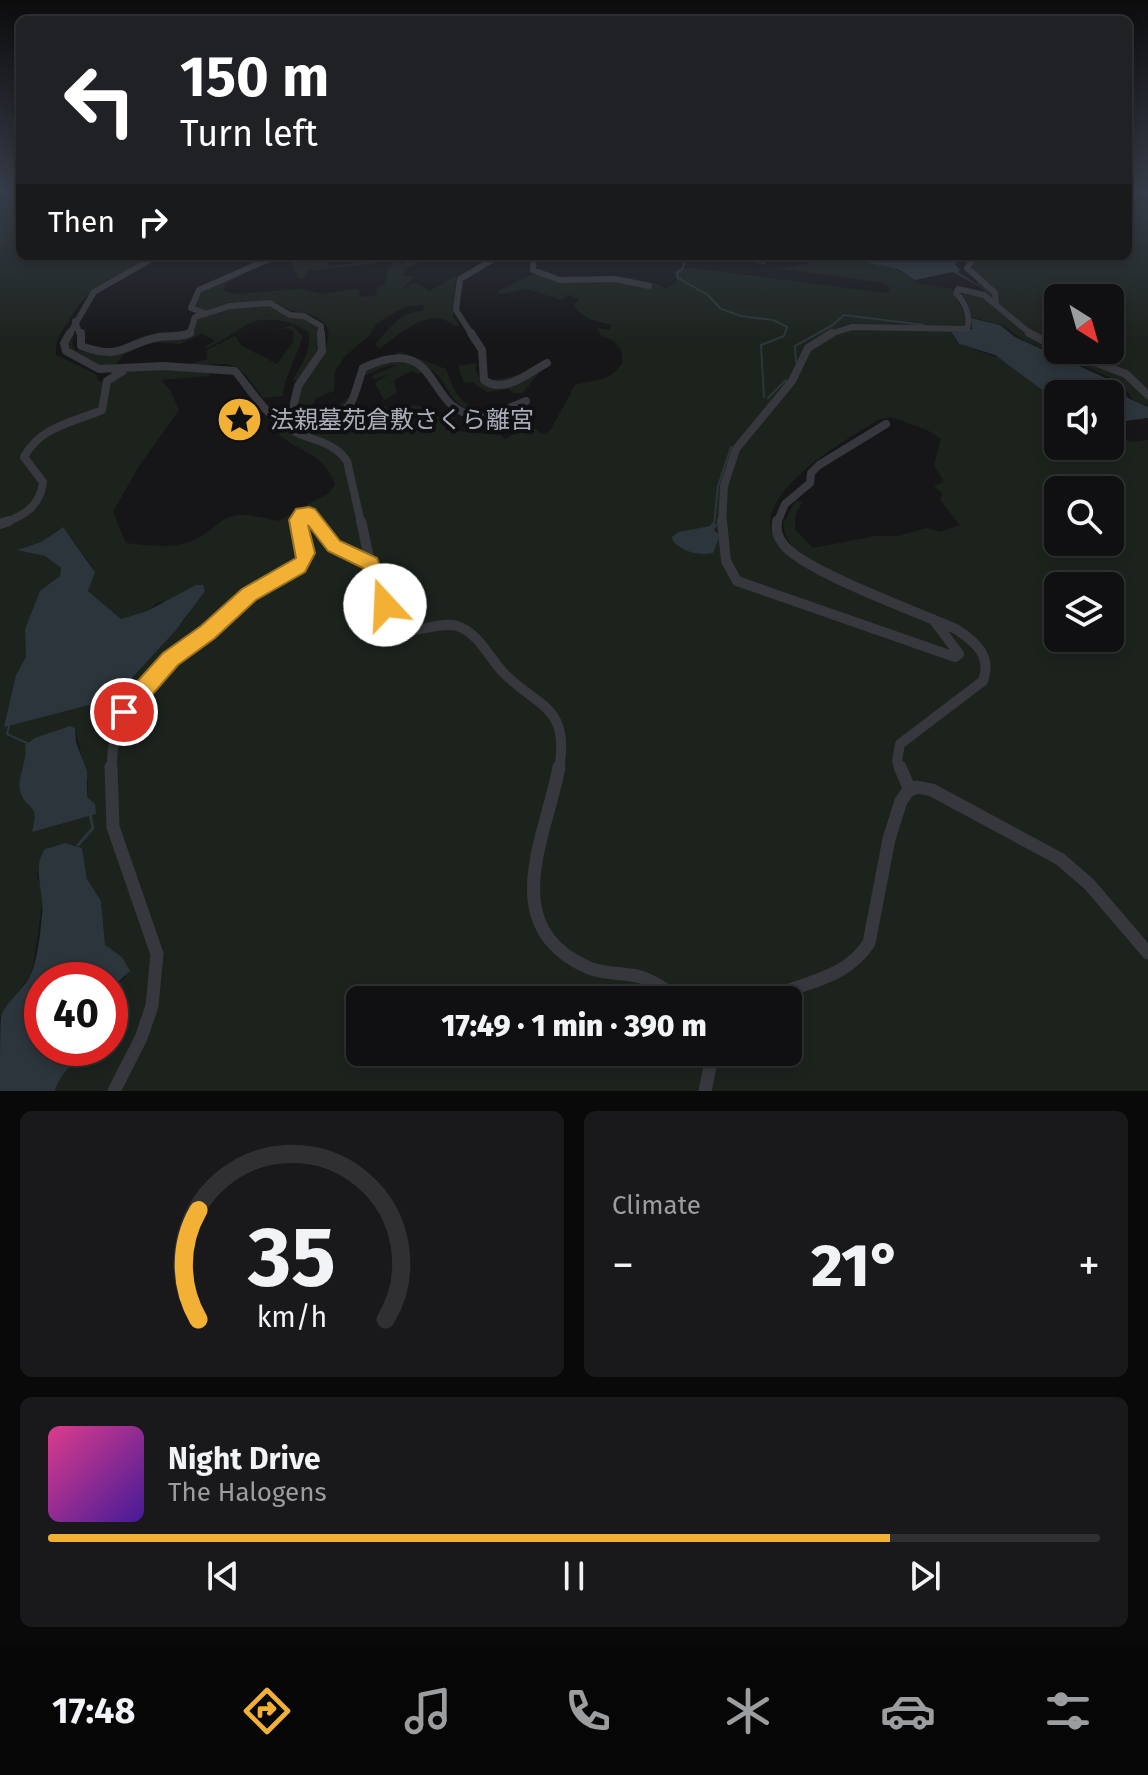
<!DOCTYPE html>
<html lang="en">
<head>
<meta charset="utf-8">
<style>
	:root { --surface:#101012; --page:#19191b; --text:#f1f3f6; --muted:#9c9d9f; --line:#303032; --accent:#f2b134 }
	body { margin:0; font-family:"Fira Sans","Noto Sans JP",sans-serif; background:var(--page); color:var(--text); height:100vh; display:flex; flex-direction:column; font-size:30px; white-space:nowrap }
	* { box-sizing:border-box; margin:0 }
	p { font-size:26px; color:var(--muted) }
	.icon { flex:none; width:44px; height:44px; fill:none; stroke:currentColor; stroke-width:2; stroke-linecap:round; stroke-linejoin:round }
	.map { position:relative; height:1091px; overflow:hidden }
	.sheet { display:flex; flex-direction:column; gap:20px; padding:20px; background:#09090a; flex:1 }
	.sheet>* { flex:none }
	.banner { position:absolute; left:16px; top:16px; width:1116px; height:244px; border-radius:12px; box-shadow:0 4px 12px #0003,0 0 0 2px var(--line); background:#202124; color:#fff; overflow:hidden }
	.needle { width:52px; rotate:143deg }
	.controls { position:absolute; left:1044px; top:284px; display:grid; gap:16px }
	.controls a { display:grid; place-items:center; width:80px; height:80px; border-radius:12px; background:var(--surface); box-shadow:0 4px 12px #0003,0 0 0 2px var(--line); font-size:40px }
	.speed { position:absolute; left:24px; top:962px; display:flex; gap:16px; font-size:40px; font-weight:700; text-align:center }
	.speed>* { display:grid; place-content:center; width:104px; height:104px; border-radius:50%; background:var(--surface); box-shadow:0 4px 12px #0003,0 0 0 2px var(--line); line-height:1 }
	.speed .limit { border:12px solid #d22; background:#fff; color:#111 }
	.pin { position:absolute; display:grid; place-items:center; width:68px; height:68px; color:#fff; margin:-34px; border:4px solid #fff; border-radius:50%; box-shadow:0 2px 8px #0007 }
	.me { position:absolute; width:88px; margin:-44px; rotate:340deg; stroke-linejoin:round; filter:drop-shadow(0 0 6px #0008) }
	.turn { display:flex; align-items:center; gap:28px; height:168px; padding:0 32px; font-size:36px }
	.turn .icon { width:104px; height:104px; stroke-width:2.5 }
	.turn b { display:block; font-size:56px; line-height:68px }
	.then { display:flex; align-items:center; height:76px; padding:0 32px; background:#0003; gap:16px; font-size:30px }
	.big { font-size:60px; font-weight:800; line-height:1.1 }
	.sheet .card { flex:1; display:flex; flex-direction:column; justify-content:center; gap:12px; min-width:0; padding:0 28px; border-radius:12px; background:var(--page) }
	.sheet .dial { align-items:center; gap:0 }
	.dial svg { height:208px; overflow:visible; fill:none; stroke:var(--line); stroke-width:7; stroke-linecap:round; text-anchor:middle }
	.dial text { fill:var(--text); stroke:none }
	.song { display:flex; align-items:center; gap:24px }
	.cover { width:96px; height:96px; border-radius:12px; background:linear-gradient(135deg,hsl(330 70% 55%),hsl(260 70% 35%)) }
	.played { height:8px; border-radius:4px; background:linear-gradient(90deg,var(--accent) 80%,var(--line) 80%) }
	.keys { display:flex; justify-content:space-around; direction:ltr }
	.heat { display:flex; justify-content:space-between; align-items:center; font-size:44px; direction:ltr }
	.sheet .tiles { flex:1; display:grid; gap:20px; grid-template-columns:1fr 1fr }
	.card:last-child { grid-column:span 2 }
	.trip { position:absolute; left:346px; top:986px; width:456px; height:80px; border-radius:12px; background:var(--surface); box-shadow:0 4px 12px #0003,0 0 0 2px var(--line); font-weight:800; line-height:80px; text-align:center }
	.menu { display:flex; height:128px; justify-content:space-around; align-items:center; background:#060607; color:var(--muted) }
	.menu .icon { width:56px; height:56px }
	.menu .current { color:var(--accent) }
	.menu b { font-size:36px; color:var(--text) }
	.map>svg:first-child { display:block }
</style>
</head>
<body>
<div class="map">
<svg width="1148" height="1091" viewBox="0 0 1148 1091">
	<rect width="100%" height="100%" fill="#161618"/>
	<!-- green -->
	<path fill="#1c231d" fill-rule="evenodd" d="M0 191H20V256H154C115 279 94 278 69 320 61 333 55 340 56 355L96 374 99 382C113 381 121 372 135 370 159 365 185 369 210 371L209 376 161 380 170 390 179 410 139 466 113 512 126 543C147 545 170 549 190 542 203 537 211 529 222 521 238 510 261 517 278 521L329 493 335 484C323 450 298 454 277 432 303 416 332 438 361 431L350 414 353 413 371 419 374 429 380 430 374 417 368 416 378 405 390 408 392 419 401 421 407 426 402 412 411 408V405L432 408 440 418 455 417 445 427 446 430 500 435 505 439 531 425 542 434 550 431 575 385C596 378 604 385 622 364 623 347 618 341 601 336L597 328 609 330 612 325C599 322 580 319 574 305L579 299 568 295 561 300 527 289 502 294 496 292 538 272 554 280 624 277 658 284 666 289 677 281 673 272 679 269 694 268 885 293 891 289 884 283 755 265 782 268 809 264 804 256C834 256 897 260 919 284L952 289C958 302 965 310 965 327L947 328 958 344 999 358 1058 403V446H1110V436L1132 442 1148 440V1091H55C69 1048 102 1060 113 1043L123 1006 110 1003V989L126 977 105 945 101 901 87 879 82 848C67 843 59 842 46 849L37 875 43 896 34 961 30 976 0 1017ZM891 417 927 430 941 439 934 465 944 482 934 486 943 494 940 500 960 525 939 532 927 528 897 536H875L813 548 795 530V516L802 502 796 500 783 524 786 537 796 552 776 541C774 536 770 529 770 524 772 480 848 439 880 419ZM1058 490H1110V542H1058ZM718 525 702 554 677 546 678 532ZM60 528 70 536 93 568 88 591 121 619 147 611 158 602 197 599 186 618 131 679 125 699 101 702 5 726 16 675 27 657 25 629 38 597 60 576 61 568 45 556 19 549 41 542ZM1058 586H1110V638H1058ZM70 726 75 728 88 782 87 797 36 818 31 804 21 795 29 743ZM360 1000H788V1052H360Z
		M1128 191H1148V406L1133 400 1122 384 1113 379 1023 340 1003 325 970 317 967 301 959 294 989 295 977 284 979 277 971 270 974 266 959 256H1128ZM1058 298H1110V350H1058Z
		M284 256H333L327 262 329 266 381 260 378 263 308 271 303 279H298L290 260H269Z
		M417 256 427 258 404 270 403 276 415 277 400 290 415 282 429 291 456 276 453 317 460 325 454 326C430 304 399 335 379 349L375 345C388 330 401 311 422 311L425 305 405 307 377 323 369 336 345 356 335 371 334 391 316 398 309 414 329 413 352 395C344 419 316 418 296 418 297 406 299 391 304 381 312 364 347 333 316 317 301 309 294 316 277 302L203 311 196 310 195 305 203 290 251 269 224 285V291L235 294 300 289 322 294 354 289 359 290 360 297 376 295 377 287 385 285 388 268 394 262 402 264Z
		M271 306C283 317 293 314 307 320 337 334 310 364 298 381L293 380C302 364 311 352 309 333 299 322 270 317 256 321 240 326 224 342 206 348L204 347 215 341 202 333 180 344 152 342 125 354 114 366H103L68 350 67 343 75 337 72 343 75 350 107 356 161 339 185 338 194 331 197 319 230 307Z
		M292 326 302 336C298 358 284 374 283 396L263 398C232 353 235 366 186 365L208 359 206 350 235 336 242 346 277 364 293 342 294 331 288 328 272 330Z
		M398 351 446 369C452 384 456 402 474 406L473 410C452 407 449 387 437 375 427 364 410 358 396 355Z
		M406 361 422 372 419 374 411 371 394 380 397 393 384 400 376 385 377 381 392 373 376 379 371 376 397 365C380 364 373 376 362 375L374 364Z
		M477 363 475 370 480 378 492 380 540 371 523 393H513L509 389 487 392 472 382 464 383 458 366Z"/>
	<!-- water -->
	<path fill="#2c353c" d="M836 256H955L961 260 955 264 960 270 958 272 984 289 953 272 915 280 898 269Z
		M971 318 1000 325 1015 337 1119 384 1128 398 1148 407V418L1110 423V394H1058V402L995 355 959 344 951 332 972 329Z
		M713 522 718 525 714 530 720 536 713 553C700 556 682 552 673 541L672 537 678 532 710 526Z
		M63 527 95 572 88 591 121 619 147 611 196 585H203L205 591 176 630 131 679 125 699 101 702 4 727 16 675 26 657 25 629 40 591 60 576 61 568 45 556 17 550 41 542Z
		M70 726 75 728 76 742 87 771V797L95 804 96 814 32 832C41 801 25 811 20 791 17 776 28 760 25 745L35 738Z
		M65 843 82 848 87 879 101 901 105 945 122 957 130 971 110 989V980H42V1048H104C81 1059 63 1065 55 1091H0C0 1076 0 1028 1 1016 6 1002 23 990 30 976 38 959 40 934 42 915 45 893 31 869 45 849Z"/>
	<g fill="none" stroke-linecap="round" stroke-linejoin="round">
		<!-- stream-far1 -->
		<path stroke="#2c353c" stroke-width="2" d="M686 256 683 268 677 273 678 278 708 295 721 309 741 316 773 320 787 327 784 336 761 345 764 397
			M734 256 764 263
			M338 257 342 256
			M796 362 795 346 833 325 844 315 924 325
			M768 398 786 380
			M714 525 718 486 731 447
			M9 726 7 734 27 743"/>
		<!-- stream -->
		<path stroke="#2c353c" stroke-width="3" d="M78 845 93 828 90 814"/>
		<!-- minor-far3 -->
		<path stroke="#37383d" stroke-width="6" d="M534 256 533 270 560 280 615 279 649 286
			M971 256 973 260 967 268 995 293 996 303
			M204 313 191 308 199 290 276 256
			M75 321 80 335
			M69 335 94 292 157 256
			M186 335 190 333 195 317 230 306 270 303 290 315 304 316 321 326V335
			M472 335 456 310 460 279 499 256
			M827 335 852 327 967 329C971 317 965 302 956 293L958 289 984 295 1032 335"/>
		<!-- minor-far2 -->
		<path stroke="#37383d" stroke-width="8" d="M70 333 64 343 66 351 99 369 164 366 235 371C251 390 265 414 287 428 308 441 332 439 347 461L361 523
			M81 333V346C122 361 123 344 159 337 170 335 179 338 190 333
			M471 333 482 350 484 380C504 395 528 373 547 363
			M1029 333 1058 348
			M1063 350 1126 374 1148 395
			M291 417 298 386 322 351 321 333
			M286 419C294 417 302 421 311 421 353 419 352 401 363 368 443 330 424 413 477 415 494 415 511 407 526 401
			M4 523C25 515 40 506 43 482L24 457C41 426 72 423 102 410L107 381 123 371
			M299 523 300 515 309 514 316 523
			M722 523 724 486 736 449 792 381 808 348 832 333
			M777 523 785 504 810 483 811 473 819 465 886 424"/>
		<!-- minor-far1 -->
		<path stroke="#37383d" stroke-width="10" d="M315 521 341 550 370 563
			M361 521C372 567 372 602 414 630 428 629 444 622 457 626 477 632 488 655 501 670 534 707 571 703 559 769
			M722 521 726 561 737 581 955 657 959 654 933 619
			M777 521C776 530 777 536 783 544 803 571 920 613 956 629 976 642 992 656 983 681L900 744 897 761 901 769
			M0 524 9 521
			M112 769C110 697 161 672 209 631 223 619 235 604 250 594 264 584 294 578 302 562 309 549 300 534 299 521"/>
		<!-- minor -->
		<path stroke="#37383d" stroke-width="13" d="M111 767 113 827 157 954 152 1006 141 1038 114 1091
			M559 767C546 838 495 927 589 968 604 974 621 973 637 976 653 980 667 991 680 1000
			M900 767 910 790
			M765 1000C803 981 844 981 869 943L889 839 901 801 908 791 917 787 932 790 1060 859 1089 884 1148 953
			M705 1091 713 1052"/>
	</g>
	<!-- sky -->
	<linearGradient id="sky" x2="0" y2="1"><stop stop-color="#0c0c0d"/><stop offset="0.56" stop-color="#363c48"/><stop offset="1" stop-color="#363c48" stop-opacity="0"/></linearGradient>
	<rect width="1148" height="344" fill="url(#sky)"/>
	<!-- route -->
	<path fill="#f2b134" stroke="#9d7322" stroke-width="2" d="M309 507 315 509 340 541 377 558 394 605 392 611H378L363 568 328 551 308 525 315 553 305 572 256 600 215 638 178 665 131 719 124 722 116 719 113 712 116 705 163 653 201 626 242 589 296 558 289 520 296 509Z"/>
	<!-- icons -->
	<defs>
		<symbol id="sight-disc" viewBox="-11 -11 22 22"><circle r="9.5" fill="#f2b134" stroke="#111113"/><path d="M0-6L1.8-2.2L6-1.7L2.9 1.2L3.7 5.4L0 3.3L-3.7 5.4L-2.9 1.2L-6-1.7L-1.8-2.2Z" fill="#111"/></symbol>
	</defs>
	<g fill-rule="evenodd">
		<use href="#sight-disc" x="214" y="394" width="51" height="51"/>
	</g>
	<g text-anchor="middle" dominant-baseline="central" stroke-width="8" stroke-linejoin="round" paint-order="stroke">
		<!-- poi labels -->
		<g font-size="24" fill="#a8adb8" stroke="#111113" text-anchor="start">
			<text x="270" y="420">法親墓苑倉敷さくら離宮</text>
		</g>
	</g>
</svg>
<div class="controls">
<a><svg class="needle" viewBox="-14 -14 28 28"><path d="M0-13l5 13h-10z" fill="#e53935"/><path d="M0 13l5-13h-10z" fill="#9c9d9f"/></svg></a>
<a><svg class="icon" aria-label="sound" viewBox="0 0 24 24"><path d="M4 9h4l5-4v14l-5-4H4zM17 9q2 3 0 6"/></svg></a>
<a><svg class="icon" aria-label="search" viewBox="0 0 24 24"><circle cx="10" cy="10" r="6"/><path d="M15 15l6 6"/></svg></a>
<a><svg class="icon" aria-label="layers" viewBox="0 0 24 24"><path d="M12 4l9 5-9 5-9-5zM3 14l9 5 9-5"/></svg></a>
</div>
<div class="speed"><div class="limit">40</div></div>
<div class="pin" style="left:124px;top:712px;background:#d93025"><svg class="icon" aria-label="arrive" viewBox="0 0 24 24"><path d="M6 21V4h12l-3 4 3 4H6"/></svg></div>
<svg class="me" style="left:385px;top:605px" viewBox="-20 -20 40 40"><circle r="19" fill="#fff"/><path d="M0-13L10 11 0 6-10 11z" fill="#f2b134"/></svg>
<div class="trip">17:49 · 1 min · 390 m</div>
<div class="banner">
<div class="turn"><svg class="icon" aria-label="left" viewBox="0 0 24 24"><path d="M17 20v-9H6M10 6l-5 5 5 5"/></svg><div><b>150 m</b>Turn left</div></div>
<div class="then">Then<svg class="icon" aria-label="right" viewBox="0 0 24 24"><path d="M7 20v-9h11M14 6l5 5-5 5"/></svg></div>
</div>
</div>
<section class="sheet">
<div class="tiles">
<div class="card dial"><svg viewBox="0 0 100 80">
<path d="M14 69A42 42 0 1 1 86 69"/>
<path d="M14 69A42 42 0 0 1 14 27" stroke="#f2b134"/>
<text x="50" y="56" font-size="32" font-weight="700">35</text>
<text x="50" y="72" font-size="11">km/h</text>
</svg></div>
<div class="card"><p>Climate</p>
<div class="heat"><a>−</a><b class="big">21°</b><a>+</a></div>
</div>
<div class="card">
<div class="song"><i class="cover"></i><div><b>Night Drive</b><p>The Halogens</p></div></div>
<div class="played"></div>
<div class="keys"><svg class="icon" aria-label="previous" viewBox="0 0 24 24"><path d="M18 5L8 12l10 7zM5 5v14"/></svg><svg class="icon" aria-label="pause" viewBox="0 0 24 24"><path d="M8 5v14M16 5v14"/></svg><svg class="icon" aria-label="next" viewBox="0 0 24 24"><path d="M6 5l10 7-10 7zM19 5v14"/></svg></div>
</div>
</div>
</section>
<nav class="menu">
<b>17:48</b>
<svg class="icon current" aria-label="directions" viewBox="0 0 24 24"><path d="M12 3l9 9-9 9-9-9zM9 14v-3h6M13 9l2 2-2 2"/></svg>
<svg class="icon" aria-label="music" viewBox="0 0 24 24"><path d="M9 18V5l10-2v13"/><circle cx="6" cy="18" r="3"/><circle cx="16" cy="16" r="3"/></svg>
<svg class="icon" aria-label="phone" viewBox="0 0 24 24"><path d="M5 4h4l2 5-3 2q2 4 5 5l2-3 5 2v4C11 20 4 13 5 4z"/></svg>
<svg class="icon" aria-label="climate" viewBox="0 0 24 24"><path d="M12 3v18M4 7l16 10M4 17L20 7"/></svg>
<svg class="icon" aria-label="car" viewBox="0 0 24 24"><path d="M5 17H2v-5l4-1 3-4h7l3 4 3 1v5h-3M9 17h6M6 11h13"/><circle cx="7" cy="17" r="2"/><circle cx="17" cy="17" r="2"/></svg>
<svg class="icon" aria-label="filters" viewBox="0 0 24 24"><path d="M4 7h16M4 17h16"/><circle cx="9" cy="7" r="2"/><circle cx="15" cy="17" r="2"/></svg>
</nav>
</body>
</html>
